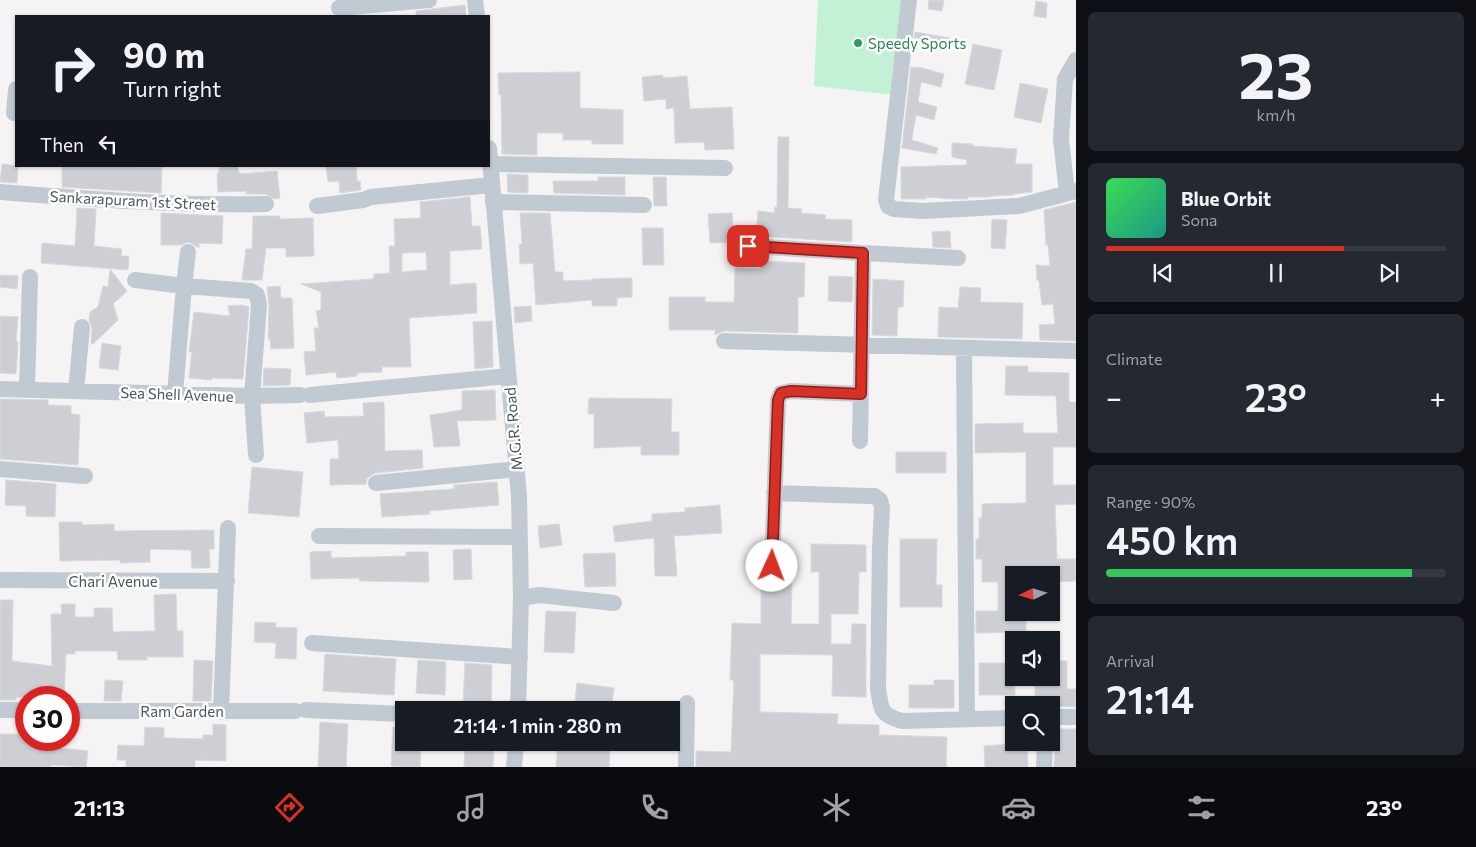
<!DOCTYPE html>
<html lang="en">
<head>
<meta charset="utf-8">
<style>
	:root { --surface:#171b24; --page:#242831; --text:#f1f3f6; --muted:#9ea1a6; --line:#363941; --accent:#d93025 }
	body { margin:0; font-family:Commissioner,sans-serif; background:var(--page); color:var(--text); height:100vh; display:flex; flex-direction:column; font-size:19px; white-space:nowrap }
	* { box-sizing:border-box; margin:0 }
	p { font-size:16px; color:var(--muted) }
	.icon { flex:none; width:28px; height:28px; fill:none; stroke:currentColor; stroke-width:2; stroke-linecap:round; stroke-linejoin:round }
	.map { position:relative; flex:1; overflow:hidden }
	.side { display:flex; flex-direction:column; gap:12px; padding:12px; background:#0d0f14; width:400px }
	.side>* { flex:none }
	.guide { position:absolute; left:15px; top:15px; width:475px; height:152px; border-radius:0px; box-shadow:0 1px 4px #0004; background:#171b24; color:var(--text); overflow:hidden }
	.needle { width:32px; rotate:265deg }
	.fabs { position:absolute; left:1005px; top:566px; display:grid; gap:10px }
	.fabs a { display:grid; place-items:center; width:55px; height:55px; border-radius:0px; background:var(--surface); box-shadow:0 1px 4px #0004; font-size:25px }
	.speed { position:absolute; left:15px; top:686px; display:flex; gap:10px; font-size:25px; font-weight:700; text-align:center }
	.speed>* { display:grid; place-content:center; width:65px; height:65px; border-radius:50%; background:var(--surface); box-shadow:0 1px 4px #0004; line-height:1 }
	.speed .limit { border:8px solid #d22; background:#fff; color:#111 }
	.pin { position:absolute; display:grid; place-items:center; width:42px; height:42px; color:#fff; margin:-21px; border-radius:10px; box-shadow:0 2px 8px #0006 }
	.me { position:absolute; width:55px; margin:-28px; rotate:2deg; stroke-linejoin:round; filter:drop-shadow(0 0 4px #0008) }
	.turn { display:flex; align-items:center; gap:18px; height:105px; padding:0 25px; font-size:22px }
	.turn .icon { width:65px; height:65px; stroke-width:2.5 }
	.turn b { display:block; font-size:35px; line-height:42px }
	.then { display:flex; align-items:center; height:48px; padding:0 25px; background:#0003; gap:10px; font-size:19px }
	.big { font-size:38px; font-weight:600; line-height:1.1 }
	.side .tile { flex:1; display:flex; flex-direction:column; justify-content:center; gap:8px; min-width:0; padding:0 18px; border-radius:8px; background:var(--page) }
	.side .dial { align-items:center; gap:0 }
	.dial b { font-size:65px; line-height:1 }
	.song { display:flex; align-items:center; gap:15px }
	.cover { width:60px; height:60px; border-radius:8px; background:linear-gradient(135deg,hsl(130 70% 55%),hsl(170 70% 35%)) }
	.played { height:5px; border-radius:2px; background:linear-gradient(90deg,var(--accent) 70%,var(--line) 70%) }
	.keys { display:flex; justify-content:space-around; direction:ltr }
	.heat { display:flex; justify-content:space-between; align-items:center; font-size:28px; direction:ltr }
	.charge { height:8px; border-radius:4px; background:linear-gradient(90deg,#34c759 90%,var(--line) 0) }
	.trip { position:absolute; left:395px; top:701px; width:285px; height:50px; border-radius:0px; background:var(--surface); box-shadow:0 1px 4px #0004; font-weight:600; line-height:50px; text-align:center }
	.tabs { display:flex; height:80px; justify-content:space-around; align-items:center; background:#090b0e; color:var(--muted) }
	.tabs .icon { width:35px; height:35px }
	.tabs .current { color:var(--accent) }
	.tabs b { font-size:22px; color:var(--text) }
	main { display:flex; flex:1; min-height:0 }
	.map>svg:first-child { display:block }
</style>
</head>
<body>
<main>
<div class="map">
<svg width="1076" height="767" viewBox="0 0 1076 767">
	<rect width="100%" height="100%" fill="#f5f3f3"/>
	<!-- green -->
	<path fill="#c3f1d5" d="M818 0H904L895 95 814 86Z"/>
	<!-- building -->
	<path fill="#cdcfd5" stroke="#d7d9de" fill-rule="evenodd" d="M929 0H944L942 11 928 9Z
		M1036 1 1047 3 1046 18 1034 16Z
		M465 5 466 16H416V11Z
		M915 32 950 38 948 50 925 46V44L914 42Z
		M973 44 1002 50 994 90 965 84Z
		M911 67 922 68 944 74 941 87 921 82 918 102 937 107 934 120 916 115 912 138V140L938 148 936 154 902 148Z
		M580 72V108L623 110V144H592V140H563V133H537V155L502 154 501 95H499L498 73Z
		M663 75V78L687 76 690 109 732 107 734 149 705 150 704 142 675 143 674 108 666 109V99L644 101 642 77Z
		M1020 83 1048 89 1041 123 1014 117Z
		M778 137H789L788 208 802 209 801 213 826 215 825 219 852 220V242L756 236 758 211 774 213 775 207H777Z
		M952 143 973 144V146L1017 149 1015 164H1032V192L1014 194V195L991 196V197H968V199H953L926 197V199H901V167L966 165 967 160 952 157Z
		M2 164 18 166 17 183 0 182Z
		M62 166 162 167 161 193 62 187Z
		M219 166H238V172H240V174L277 171 280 198 274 199 266 194H246V191L218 192 217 173H219Z
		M326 166H356L357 181H360L361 190 340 193 339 181 328 182Z
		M507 174 528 175V193L508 192Z
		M598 177H625V195L554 193 553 181H598Z
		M653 177H666L667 206H654Z
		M470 197 472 226H480L482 249 450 251V285L476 283 477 313 409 318 411 367H382V372L357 373V376L337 378 336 372 306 375 304 352 316 351 314 328H319L316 311 321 310V292L301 284 373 279 374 274 390 273 389 246H395L394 219 421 218 420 202ZM426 252 427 270 402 272V253Z
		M1076 202V341L1040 340 1039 325 1055 324 1053 304 1042 305 1039 281 1037 280 1036 265 1050 266 1048 244 1046 245 1044 210Z
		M77 208 96 209 94 246 122 249 121 256H129L128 270 41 263 42 243 75 246Z
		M161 213 223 216 222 244 199 243V248L189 242 181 245H161Z
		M520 213H550L555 272H563V281L592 280V279L632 278V297L617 298V306H592V300L536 305 533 263 520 264 519 244H522Z
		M732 213 734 242 710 243 708 214Z
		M253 216H280V219L313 218 314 256 286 257V248H266L262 280H242L246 249H252Z
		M992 219 1007 220 1005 249 991 248Z
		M642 228H663L664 265H643Z
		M950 231 951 248 933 247 932 232Z
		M760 261 805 263 804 297H798V333L724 331 715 335V330H669V297H705V302H734L735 268 760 269Z
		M110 269 127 291 113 304 118 320 93 344 91 343 92 328 89 320 90 312 98 307 103 286 108 287Z
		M0 275 18 276 17 289 0 287Z
		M829 276 853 277 852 302 828 301Z
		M873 279 904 281 903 307H898L897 336 872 335Z
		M280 286 281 298H292L294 348 271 349 270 339H268L269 306 267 287Z
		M960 287 981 288 980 302 1023 303 1022 339 938 337 939 307 958 308Z
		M242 305 249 307 243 379 212 378V380L189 378 192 352H189L194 312 230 316 228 306Z
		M531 306 532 321 515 323 514 307Z
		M0 316 18 317 16 341 18 342V344L16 374 0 373Z
		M492 321 493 367 475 369 473 322Z
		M102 343 121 346 118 370 99 368Z
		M1006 366H1028V372L1069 373V402H1076V447H1053V485H1076V504L1055 505 1057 559H1076V581L1051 582V575H1014V612H1026V632L976 633V611H998V582H982V559H976V539H979V518H982V504L1026 503V452L975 453V424L1023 423V433H1058L1056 396 1005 395Z
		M264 368 291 369 290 385 263 386Z
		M495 390 496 420 457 421 460 446 434 447 430 415 462 410V391Z
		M589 398 672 399 671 432H679V455H641V446L594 448V414H588Z
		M0 399 48 400V405L71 406V414L80 415 78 465 0 459Z
		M384 402 385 451 422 450 423 468 375 473 367 478 366 484 330 485V459H339L338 440 307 443 304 413 324 411 325 417 364 416 363 403Z
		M896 452H946V473H896Z
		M252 467 303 472 299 517 248 513Z
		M6 480 56 484 55 517 26 516V506L5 505Z
		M497 482 499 505 429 511 430 514 382 517 380 494 454 489V485Z
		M720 505 722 533 674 536 677 576H655L654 538 615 542 613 526 652 521V514L685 512V508Z
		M59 522H82V525L114 524V531L214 530V549H209L210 568H192L191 550 150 549V562L120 563V560L60 561Z
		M559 524 562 545 540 548 538 526Z
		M900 539H937L936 585H942V607H900Z
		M811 544 866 545V572H859L858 614H831V644H851L852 624H866V697L832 696 833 655 760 654V712L838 714 837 724 879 725V735L947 737 946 767H696V751L731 752 734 680H730L732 623 761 624V584H792L791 624H819V572H811Z
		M471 549 472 579 454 580 453 550Z
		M331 551V558L406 556V552H428L429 582 360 581 359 578 311 579 310 552Z
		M615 553 616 586 585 587 583 554Z
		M176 594 177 631H183V657H147V660H118L117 651H75V654H66L64 698 16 697V700H0V600H13L12 661 52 666 51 614H62L61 604H75V617H94V608H112L113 632 155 631 154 595Z
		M546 611 576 612 574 653 544 652Z
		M255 622 276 623 275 627 297 628 296 659 275 658 276 643 254 642Z
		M325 654 396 659 394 695 323 691Z
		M194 660 213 661 211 701H193Z
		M418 660 446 662 445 695 416 693Z
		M1051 661H1067V689H1076V707L1035 705V678H1051Z
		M465 663 492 665 491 705 463 704Z
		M979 663H1014L1015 695H979Z
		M105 680 123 681 121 701H104Z
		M934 680H954V708H909V685H934Z
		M577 683 614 688 611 710H574Z
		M320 722 348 724 346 767H318Z
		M213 724 226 725V761L195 760V767H126V760H117L118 745 144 746 145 727 164 728V738L203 739V735H213Z
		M393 727H404V742H421L420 767 391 766Z
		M1056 729H1076V767H1054Z
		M0 734H26V740H51V747L88 751 86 767 51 765V767H0Z
		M465 742H494L493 767H464Z
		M558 742H610L609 767H556Z
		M1027 743 1028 767H985L984 746Z"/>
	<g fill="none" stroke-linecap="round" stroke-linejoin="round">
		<!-- minor -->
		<path stroke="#c1cad2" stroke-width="16" d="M475 0 477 16
			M909 0 886 200 888 206 894 209 923 211 1019 206 1076 191
			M339 8 429 0
			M14 113 16 89
			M489 148 519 497 521 598 518 710
			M490 164 725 168
			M0 192C88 199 177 206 266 204
			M1067 193 1061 139 1065 79 1076 60
			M493 202 644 205
			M317 206 363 200 371 197 491 185
			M748 246 863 253
			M135 280 184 286 188 252
			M724 341 1076 351
			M964 348 967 718
			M0 389 252 396 259 305 257 295 251 291 184 286 175 394
			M27 390 30 277
			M76 391 82 327
			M310 395 508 376
			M860 441 863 253 958 258
			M256 455 252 396 300 395
			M0 469 85 476
			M376 483 517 469
			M774 493 868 496H874L880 500 882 508 880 547 878 689C882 710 879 714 902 721L1014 718
			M319 536 520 537
			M772 566 778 400 781 393 791 391 861 394
			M0 580 227 581
			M521 598 539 595 614 603
			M312 643 520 657
			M0 710H26
			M306 710 404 714
			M69 711H295
			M221 712 228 528
			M1051 717H1076
			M514 767 516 742
			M686 767 687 703
			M1044 767 1045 742"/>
	</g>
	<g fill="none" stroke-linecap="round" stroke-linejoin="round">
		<defs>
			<path id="route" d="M748 246 863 253 861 394 791 391 781 393 778 400 772 566"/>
		</defs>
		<!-- route casing -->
		<use href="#route" stroke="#8d1f18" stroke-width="12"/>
		<!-- route -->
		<use href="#route" stroke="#d93025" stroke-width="9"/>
	</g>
	<!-- markers -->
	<circle fill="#2e9e5b" stroke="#fff" stroke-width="2" cx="858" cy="43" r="5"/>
	<g text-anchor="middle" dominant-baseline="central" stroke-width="5" stroke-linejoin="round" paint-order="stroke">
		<!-- leisure labels -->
		<g font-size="15" fill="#27864d" stroke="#fff" text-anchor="start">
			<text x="868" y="43">Speedy Sports</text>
		</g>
		<!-- street labels -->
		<g font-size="15" fill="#4a5661" stroke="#fff">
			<text transform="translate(133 200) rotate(3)">Sankarapuram 1st Street</text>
			<text transform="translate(177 394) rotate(2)">Sea Shell Avenue</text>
			<text transform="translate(513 429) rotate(-95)">M.G.R. Road</text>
			<text x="113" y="581">Chari Avenue</text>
			<text x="182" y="711">Ram Garden</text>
		</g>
	</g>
</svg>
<div class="fabs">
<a><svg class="needle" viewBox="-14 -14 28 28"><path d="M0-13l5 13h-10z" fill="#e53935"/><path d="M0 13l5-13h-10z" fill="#9ea1a6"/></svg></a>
<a><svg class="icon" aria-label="sound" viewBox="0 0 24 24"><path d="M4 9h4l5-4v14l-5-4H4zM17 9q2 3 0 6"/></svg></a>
<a><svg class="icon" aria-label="search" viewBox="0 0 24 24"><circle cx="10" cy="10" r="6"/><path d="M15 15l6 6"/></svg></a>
</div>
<div class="speed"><div class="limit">30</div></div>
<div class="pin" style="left:748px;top:246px;background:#d93025"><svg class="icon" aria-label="arrive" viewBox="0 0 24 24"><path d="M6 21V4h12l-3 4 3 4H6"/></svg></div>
<svg class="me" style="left:772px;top:566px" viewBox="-20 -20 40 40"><circle r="19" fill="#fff"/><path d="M0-13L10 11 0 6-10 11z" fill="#d93025"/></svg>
<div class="trip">21:14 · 1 min · 280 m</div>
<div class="guide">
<div class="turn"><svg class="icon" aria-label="right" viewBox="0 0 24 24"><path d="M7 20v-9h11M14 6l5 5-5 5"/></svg><div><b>90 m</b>Turn right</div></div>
<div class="then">Then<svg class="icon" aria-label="left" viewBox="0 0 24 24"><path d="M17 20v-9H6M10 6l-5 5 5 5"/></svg></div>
</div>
</div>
<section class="side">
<div class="tile dial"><b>23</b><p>km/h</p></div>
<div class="tile">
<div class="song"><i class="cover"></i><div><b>Blue Orbit</b><p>Sona</p></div></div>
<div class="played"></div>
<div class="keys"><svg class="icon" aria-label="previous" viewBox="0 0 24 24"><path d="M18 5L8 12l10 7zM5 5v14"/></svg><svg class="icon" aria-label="pause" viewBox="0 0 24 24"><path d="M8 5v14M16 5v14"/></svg><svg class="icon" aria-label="next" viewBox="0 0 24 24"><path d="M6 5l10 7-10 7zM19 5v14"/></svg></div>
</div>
<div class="tile"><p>Climate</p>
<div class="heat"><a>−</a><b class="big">23°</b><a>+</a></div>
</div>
<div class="tile"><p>Range · 90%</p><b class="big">450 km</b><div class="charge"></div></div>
<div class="tile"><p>Arrival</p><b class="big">21:14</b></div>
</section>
</main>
<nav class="tabs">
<b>21:13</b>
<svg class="icon current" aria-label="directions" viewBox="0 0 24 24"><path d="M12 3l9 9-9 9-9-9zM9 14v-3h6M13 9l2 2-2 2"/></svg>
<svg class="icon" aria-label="music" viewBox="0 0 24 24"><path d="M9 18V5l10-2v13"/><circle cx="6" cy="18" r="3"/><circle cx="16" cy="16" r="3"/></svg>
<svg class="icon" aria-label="phone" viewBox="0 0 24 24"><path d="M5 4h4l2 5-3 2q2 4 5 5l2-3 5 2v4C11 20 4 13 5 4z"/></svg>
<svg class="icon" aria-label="climate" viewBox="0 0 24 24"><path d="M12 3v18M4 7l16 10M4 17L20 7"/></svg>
<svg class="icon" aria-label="car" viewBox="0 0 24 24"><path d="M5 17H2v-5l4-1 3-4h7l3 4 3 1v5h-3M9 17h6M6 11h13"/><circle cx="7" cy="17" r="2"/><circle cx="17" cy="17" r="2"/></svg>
<svg class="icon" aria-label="filters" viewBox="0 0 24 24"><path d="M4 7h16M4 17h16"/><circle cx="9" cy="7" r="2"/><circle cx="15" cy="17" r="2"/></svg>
<b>23°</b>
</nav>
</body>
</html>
